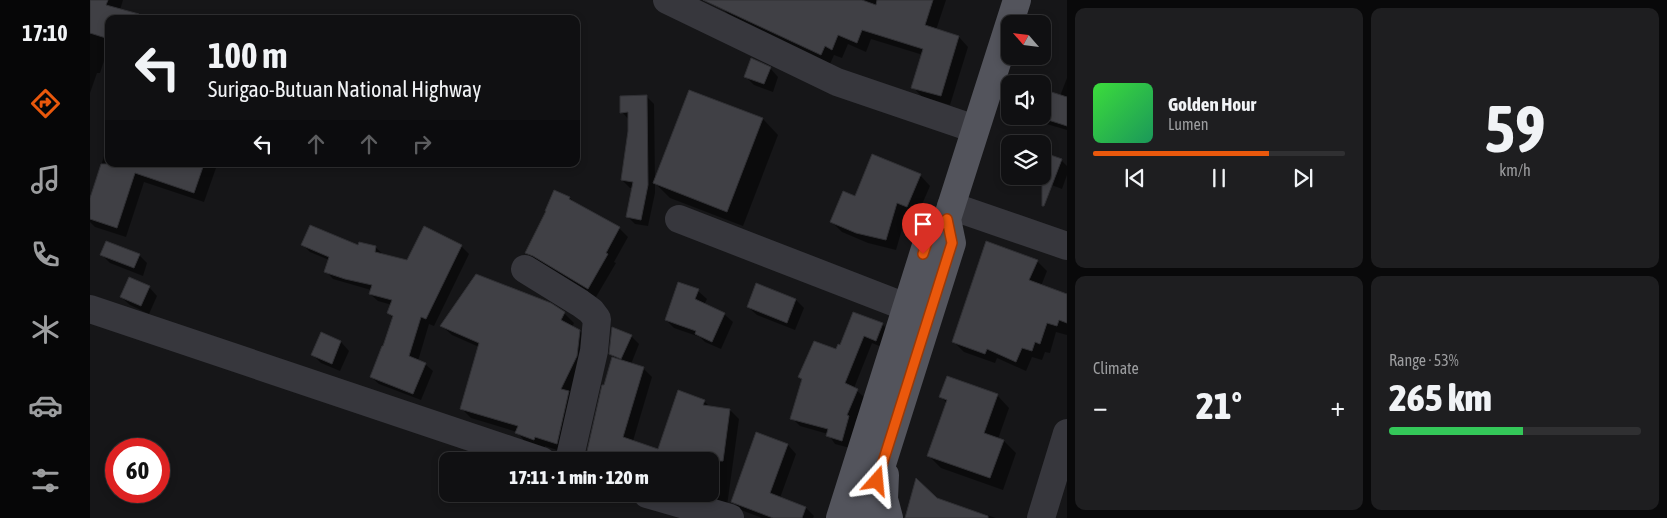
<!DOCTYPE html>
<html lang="en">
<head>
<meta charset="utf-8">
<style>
	:root { --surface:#101012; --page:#1e1e20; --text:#f1f3f6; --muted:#9c9d9f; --line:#303032; --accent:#ea580c }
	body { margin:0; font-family:"Asap Condensed",sans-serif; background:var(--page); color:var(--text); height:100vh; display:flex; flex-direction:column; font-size:19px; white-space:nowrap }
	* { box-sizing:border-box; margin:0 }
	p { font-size:16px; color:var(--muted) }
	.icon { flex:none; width:28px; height:28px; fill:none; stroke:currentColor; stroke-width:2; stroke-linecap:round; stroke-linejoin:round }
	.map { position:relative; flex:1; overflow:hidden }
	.panel { display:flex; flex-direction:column; gap:8px; padding:8px; background:#09090a; width:600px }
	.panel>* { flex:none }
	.guide { position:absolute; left:15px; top:15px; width:475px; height:152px; border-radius:10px; box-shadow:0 2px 8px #0003,0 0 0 1px var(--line); background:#101012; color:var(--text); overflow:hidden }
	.needle { width:32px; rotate:298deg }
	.buttons { position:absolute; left:911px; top:15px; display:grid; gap:10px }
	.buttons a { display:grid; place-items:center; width:50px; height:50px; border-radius:10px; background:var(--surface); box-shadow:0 2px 8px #0003,0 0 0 1px var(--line); font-size:25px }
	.speed { position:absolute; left:15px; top:438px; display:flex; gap:10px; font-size:25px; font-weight:700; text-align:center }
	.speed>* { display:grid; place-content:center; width:65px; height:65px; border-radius:50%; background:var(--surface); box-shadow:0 2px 8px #0003,0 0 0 1px var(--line); line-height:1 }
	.speed .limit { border:8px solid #d22; background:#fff; color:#111 }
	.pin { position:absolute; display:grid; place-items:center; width:42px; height:42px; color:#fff; margin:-51px -21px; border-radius:50% 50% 50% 0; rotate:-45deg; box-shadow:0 0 5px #0007 }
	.pin .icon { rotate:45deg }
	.me { position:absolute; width:55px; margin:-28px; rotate:18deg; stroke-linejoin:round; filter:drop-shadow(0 0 4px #0008) }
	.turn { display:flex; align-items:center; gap:18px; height:105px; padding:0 20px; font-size:22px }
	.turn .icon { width:65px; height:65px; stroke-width:2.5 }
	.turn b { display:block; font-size:35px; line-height:42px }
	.lanes { display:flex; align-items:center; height:48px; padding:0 20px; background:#0003; justify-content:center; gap:25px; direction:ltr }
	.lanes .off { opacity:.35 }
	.big { font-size:38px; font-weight:800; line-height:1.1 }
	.panel .tile { flex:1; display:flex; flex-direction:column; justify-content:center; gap:8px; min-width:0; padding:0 18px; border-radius:10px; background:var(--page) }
	.panel .dial { align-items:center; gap:0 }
	.dial b { font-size:65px; line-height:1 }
	.song { display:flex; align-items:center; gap:15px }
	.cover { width:60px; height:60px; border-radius:8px; background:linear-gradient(135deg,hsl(120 70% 55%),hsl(150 70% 35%)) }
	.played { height:5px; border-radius:2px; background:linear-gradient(90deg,var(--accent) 70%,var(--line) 70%) }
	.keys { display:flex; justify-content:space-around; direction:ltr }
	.heat { display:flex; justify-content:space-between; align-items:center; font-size:28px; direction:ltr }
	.charge { height:8px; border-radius:4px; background:linear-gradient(90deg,#34c759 53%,var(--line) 0) }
	.panel .tiles { flex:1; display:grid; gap:8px; grid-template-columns:repeat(2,1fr) }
	.trip { position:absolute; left:349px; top:452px; width:280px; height:50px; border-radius:10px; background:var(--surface); box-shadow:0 2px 8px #0003,0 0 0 1px var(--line); font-weight:800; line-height:50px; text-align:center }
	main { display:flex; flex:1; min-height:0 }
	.tab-bar { display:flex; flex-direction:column; width:90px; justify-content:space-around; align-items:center; background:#060607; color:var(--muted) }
	.tab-bar .icon { width:35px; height:35px }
	.tab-bar .on { color:var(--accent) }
	.tab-bar b { font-size:22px; color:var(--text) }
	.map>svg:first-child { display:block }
</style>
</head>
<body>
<main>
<nav class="tab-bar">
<b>17:10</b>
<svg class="icon on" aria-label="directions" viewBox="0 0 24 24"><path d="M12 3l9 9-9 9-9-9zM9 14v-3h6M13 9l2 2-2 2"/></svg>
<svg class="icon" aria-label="music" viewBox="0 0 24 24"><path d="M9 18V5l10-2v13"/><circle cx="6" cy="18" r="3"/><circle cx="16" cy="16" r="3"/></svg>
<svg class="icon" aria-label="phone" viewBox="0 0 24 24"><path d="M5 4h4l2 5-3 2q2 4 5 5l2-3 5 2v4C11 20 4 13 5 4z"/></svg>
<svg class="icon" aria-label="climate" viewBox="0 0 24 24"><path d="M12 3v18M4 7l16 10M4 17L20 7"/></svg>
<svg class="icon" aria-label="car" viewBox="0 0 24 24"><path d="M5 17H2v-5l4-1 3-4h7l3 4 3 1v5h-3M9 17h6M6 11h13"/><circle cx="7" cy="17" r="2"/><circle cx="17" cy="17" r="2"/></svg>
<svg class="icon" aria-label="filters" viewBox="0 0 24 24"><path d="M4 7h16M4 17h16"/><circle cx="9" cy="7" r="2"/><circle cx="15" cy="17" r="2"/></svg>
</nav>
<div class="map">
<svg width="977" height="518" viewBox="0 0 977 518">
	<rect width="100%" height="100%" fill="#161618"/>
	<!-- shadow -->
	<path fill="#0007" d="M0 0H33L30 10 50 15 53 19H19V46L10 73H7L0 93Z
		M637 0H856L846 30 869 37 878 47 860 105 832 97 823 87 833 55 781 39 776 52 758 44 752 58 744 55 740 64 642 18 633 9Z
		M680 68 688 77 683 92 664 85 655 76Z
		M977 78V130L950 122 944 116H952L970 96Z
		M600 91 673 119 688 135 653 226 580 198 565 183V193L558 226 545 224 537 216 543 188H540L532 180 539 131V120L532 112 556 96 564 104 565 180Z
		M19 140V164H122L126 168 114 202 54 182 36 237 5 227 0 222V201Z
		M971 160 977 166V175L972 189 938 176H952Z
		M830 175 840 186 827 216 817 212 806 250 778 243 752 232 742 222 765 198Z
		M480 198 487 205 529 228 538 237 524 262 526 263 506 297 453 264 445 262 436 253Z
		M213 245 285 247 294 255 318 261 371 246 379 254 344 326 339 324 328 361 335 364 343 371 331 400 289 384 281 377 294 348 303 318 298 313 302 305 288 301 280 294 281 290 243 279 236 271 239 260 220 252Z
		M12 255H49L57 263 53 276 20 263Z
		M947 261 957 271 951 286 977 295V335L966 332 960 353 955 352 952 360 942 357 936 371 907 358 905 363 874 352 864 342Z
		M59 287 67 296 59 314 40 305 31 297Z
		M608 291 617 299 614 305 634 314 643 322 631 349 615 342 610 337 584 328 576 320Z
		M706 300 714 308 705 330 667 315 658 307Z
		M474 313 484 323 482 327 490 331 500 340 476 453 455 446 454 449 436 443 427 432 381 418 371 408 389 347 362 335 352 326Z
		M792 324 800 332 794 348 782 343 764 388 775 398 765 423 767 425 760 448 745 444 738 434 710 426 702 418 747 351Z
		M231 334 251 342 259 351 250 371 231 363 223 355Z
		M541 336 549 344 541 364 553 368 562 377 543 441 569 450 614 401 621 408 640 410 649 419 637 506 593 494H620V461H498L497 460 527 360 521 354Z
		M907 395 919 408 908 439 914 441 926 453 913 490 851 468 838 455 857 403 851 397Z
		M667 434 698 445 706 454 690 498 716 508 724 516 723 518H672L651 510 643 501Z
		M846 499 906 518H817Z"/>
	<!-- building -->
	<path fill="#404045" stroke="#303034" d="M0 0H18L16 5 49 14V19H19V39L0 33Z
		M613 0H772L786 5 787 0H843L835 25 869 36 851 96 821 88 833 49 772 30 767 43 748 35 742 50 735 46 731 55Z
		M661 58 681 67 674 84 654 77Z
		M952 89 977 97V126L952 118Z
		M599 90 673 118 637 212 563 183Z
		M557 95 558 185 551 220 536 217 543 182 531 180 538 131V112L530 113V96Z
		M952 152 972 159 954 206H952Z
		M782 154 831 174 817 207 807 203 796 240 766 233 740 222 753 191 765 196Z
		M11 164H114L104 193 45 173 27 228 0 219V198Z
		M464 190 480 197 479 199 530 227 516 253 518 254 498 289 443 256 435 253 456 211H455Z
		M220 225 268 245 269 242 286 246 285 252 317 260 334 226 372 245 336 319 331 317 319 356 336 363 323 394 280 377 292 346H293L303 316 297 313 302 300 279 294 282 285 255 279 234 272 239 257 211 245Z
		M16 241 50 254 44 268 10 255Z
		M896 241 948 260 939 280 977 294V323L969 320 967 326 957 323 950 344 945 342 942 351 932 348 926 362 897 349 895 354 862 342Z
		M386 274 461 303 475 312 471 320 490 330 487 356 471 389 479 391 467 444 445 437 444 440 425 433 428 426 370 409 389 343 350 326Z
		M39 277 60 286 51 306 30 297Z
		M588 282 609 289 605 299 635 313 622 342 605 334 606 331 575 320Z
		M666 283 706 299 697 323 657 307Z
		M763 312 793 323 786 341 774 336 755 383 768 389 757 415 759 416 752 441 736 436 738 429 700 419 712 379 708 377 724 341 746 349 748 344 750 345Z
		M522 327 542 335 531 359 519 354Z
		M231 332 251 341 242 364 221 355Z
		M522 357 554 367 533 437 568 449 588 390 615 400 613 405 640 409 633 461 495 460 512 385H514Z
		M857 376 908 394 894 433 914 440 900 478 837 456 857 400 849 397Z
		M666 432 698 444 680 493 716 507 712 518H683L641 502Z
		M826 478 847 498 898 516V518H815Z"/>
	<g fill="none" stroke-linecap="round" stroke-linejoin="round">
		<!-- minor -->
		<path stroke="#37373d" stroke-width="28" d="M577 0 747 82 885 129
			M861 206 977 246
			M589 219 816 307
			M435 269 490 303 501 311 507 319 504 351 479 461
			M0 309 452 461
			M557 494 640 518
			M951 518 977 433"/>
		<!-- major -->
		<path stroke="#53545c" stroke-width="28" d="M795 475 794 499 799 518
			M750 518 839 236 857 219
			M775 518 862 243 857 219 927 0"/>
	</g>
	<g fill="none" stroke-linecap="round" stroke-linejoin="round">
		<defs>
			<path id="route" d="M787 481 862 243 857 219 839 236 833 254"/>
		</defs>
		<!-- route casing -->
		<use href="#route" stroke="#983908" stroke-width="12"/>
		<!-- route -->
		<use href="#route" stroke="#ea580c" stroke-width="9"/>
	</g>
</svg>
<div class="buttons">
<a><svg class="needle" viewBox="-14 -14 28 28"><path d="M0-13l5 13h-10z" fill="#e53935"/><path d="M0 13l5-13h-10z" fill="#9c9d9f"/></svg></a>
<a><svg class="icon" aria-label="sound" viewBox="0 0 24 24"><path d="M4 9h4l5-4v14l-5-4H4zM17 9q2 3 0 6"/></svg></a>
<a><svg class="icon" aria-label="layers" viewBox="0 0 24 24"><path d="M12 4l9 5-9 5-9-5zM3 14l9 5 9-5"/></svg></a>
</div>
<div class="speed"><div class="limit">60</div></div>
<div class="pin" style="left:833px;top:254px;background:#d93025"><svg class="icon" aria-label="arrive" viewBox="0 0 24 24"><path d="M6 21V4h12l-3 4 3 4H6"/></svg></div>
<svg class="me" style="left:787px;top:481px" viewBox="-20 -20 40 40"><path d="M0-17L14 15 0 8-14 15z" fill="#ea580c" stroke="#fff" stroke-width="4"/></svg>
<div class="trip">17:11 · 1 min · 120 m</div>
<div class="guide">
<div class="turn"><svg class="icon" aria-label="left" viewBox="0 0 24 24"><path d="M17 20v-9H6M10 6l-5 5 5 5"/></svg><div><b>100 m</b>Surigao-Butuan National Highway</div></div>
<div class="lanes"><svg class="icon" aria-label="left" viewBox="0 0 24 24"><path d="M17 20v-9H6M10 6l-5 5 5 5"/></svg><svg class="icon off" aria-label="ahead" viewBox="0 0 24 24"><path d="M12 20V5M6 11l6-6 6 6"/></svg><svg class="icon off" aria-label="ahead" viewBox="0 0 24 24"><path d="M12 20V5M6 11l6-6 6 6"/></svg><svg class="icon off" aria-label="right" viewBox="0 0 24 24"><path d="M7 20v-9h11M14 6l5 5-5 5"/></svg></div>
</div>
</div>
<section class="panel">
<div class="tiles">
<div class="tile">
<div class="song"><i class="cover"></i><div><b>Golden Hour</b><p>Lumen</p></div></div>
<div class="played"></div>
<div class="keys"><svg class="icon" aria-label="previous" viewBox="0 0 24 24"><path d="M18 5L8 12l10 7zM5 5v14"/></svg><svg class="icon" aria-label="pause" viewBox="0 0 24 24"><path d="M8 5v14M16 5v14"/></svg><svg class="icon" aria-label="next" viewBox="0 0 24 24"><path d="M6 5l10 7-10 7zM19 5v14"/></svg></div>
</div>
<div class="tile dial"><b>59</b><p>km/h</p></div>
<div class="tile"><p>Climate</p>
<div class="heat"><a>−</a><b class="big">21°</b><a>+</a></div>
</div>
<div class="tile"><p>Range · 53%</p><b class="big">265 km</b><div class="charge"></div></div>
</div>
</section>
</main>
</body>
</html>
